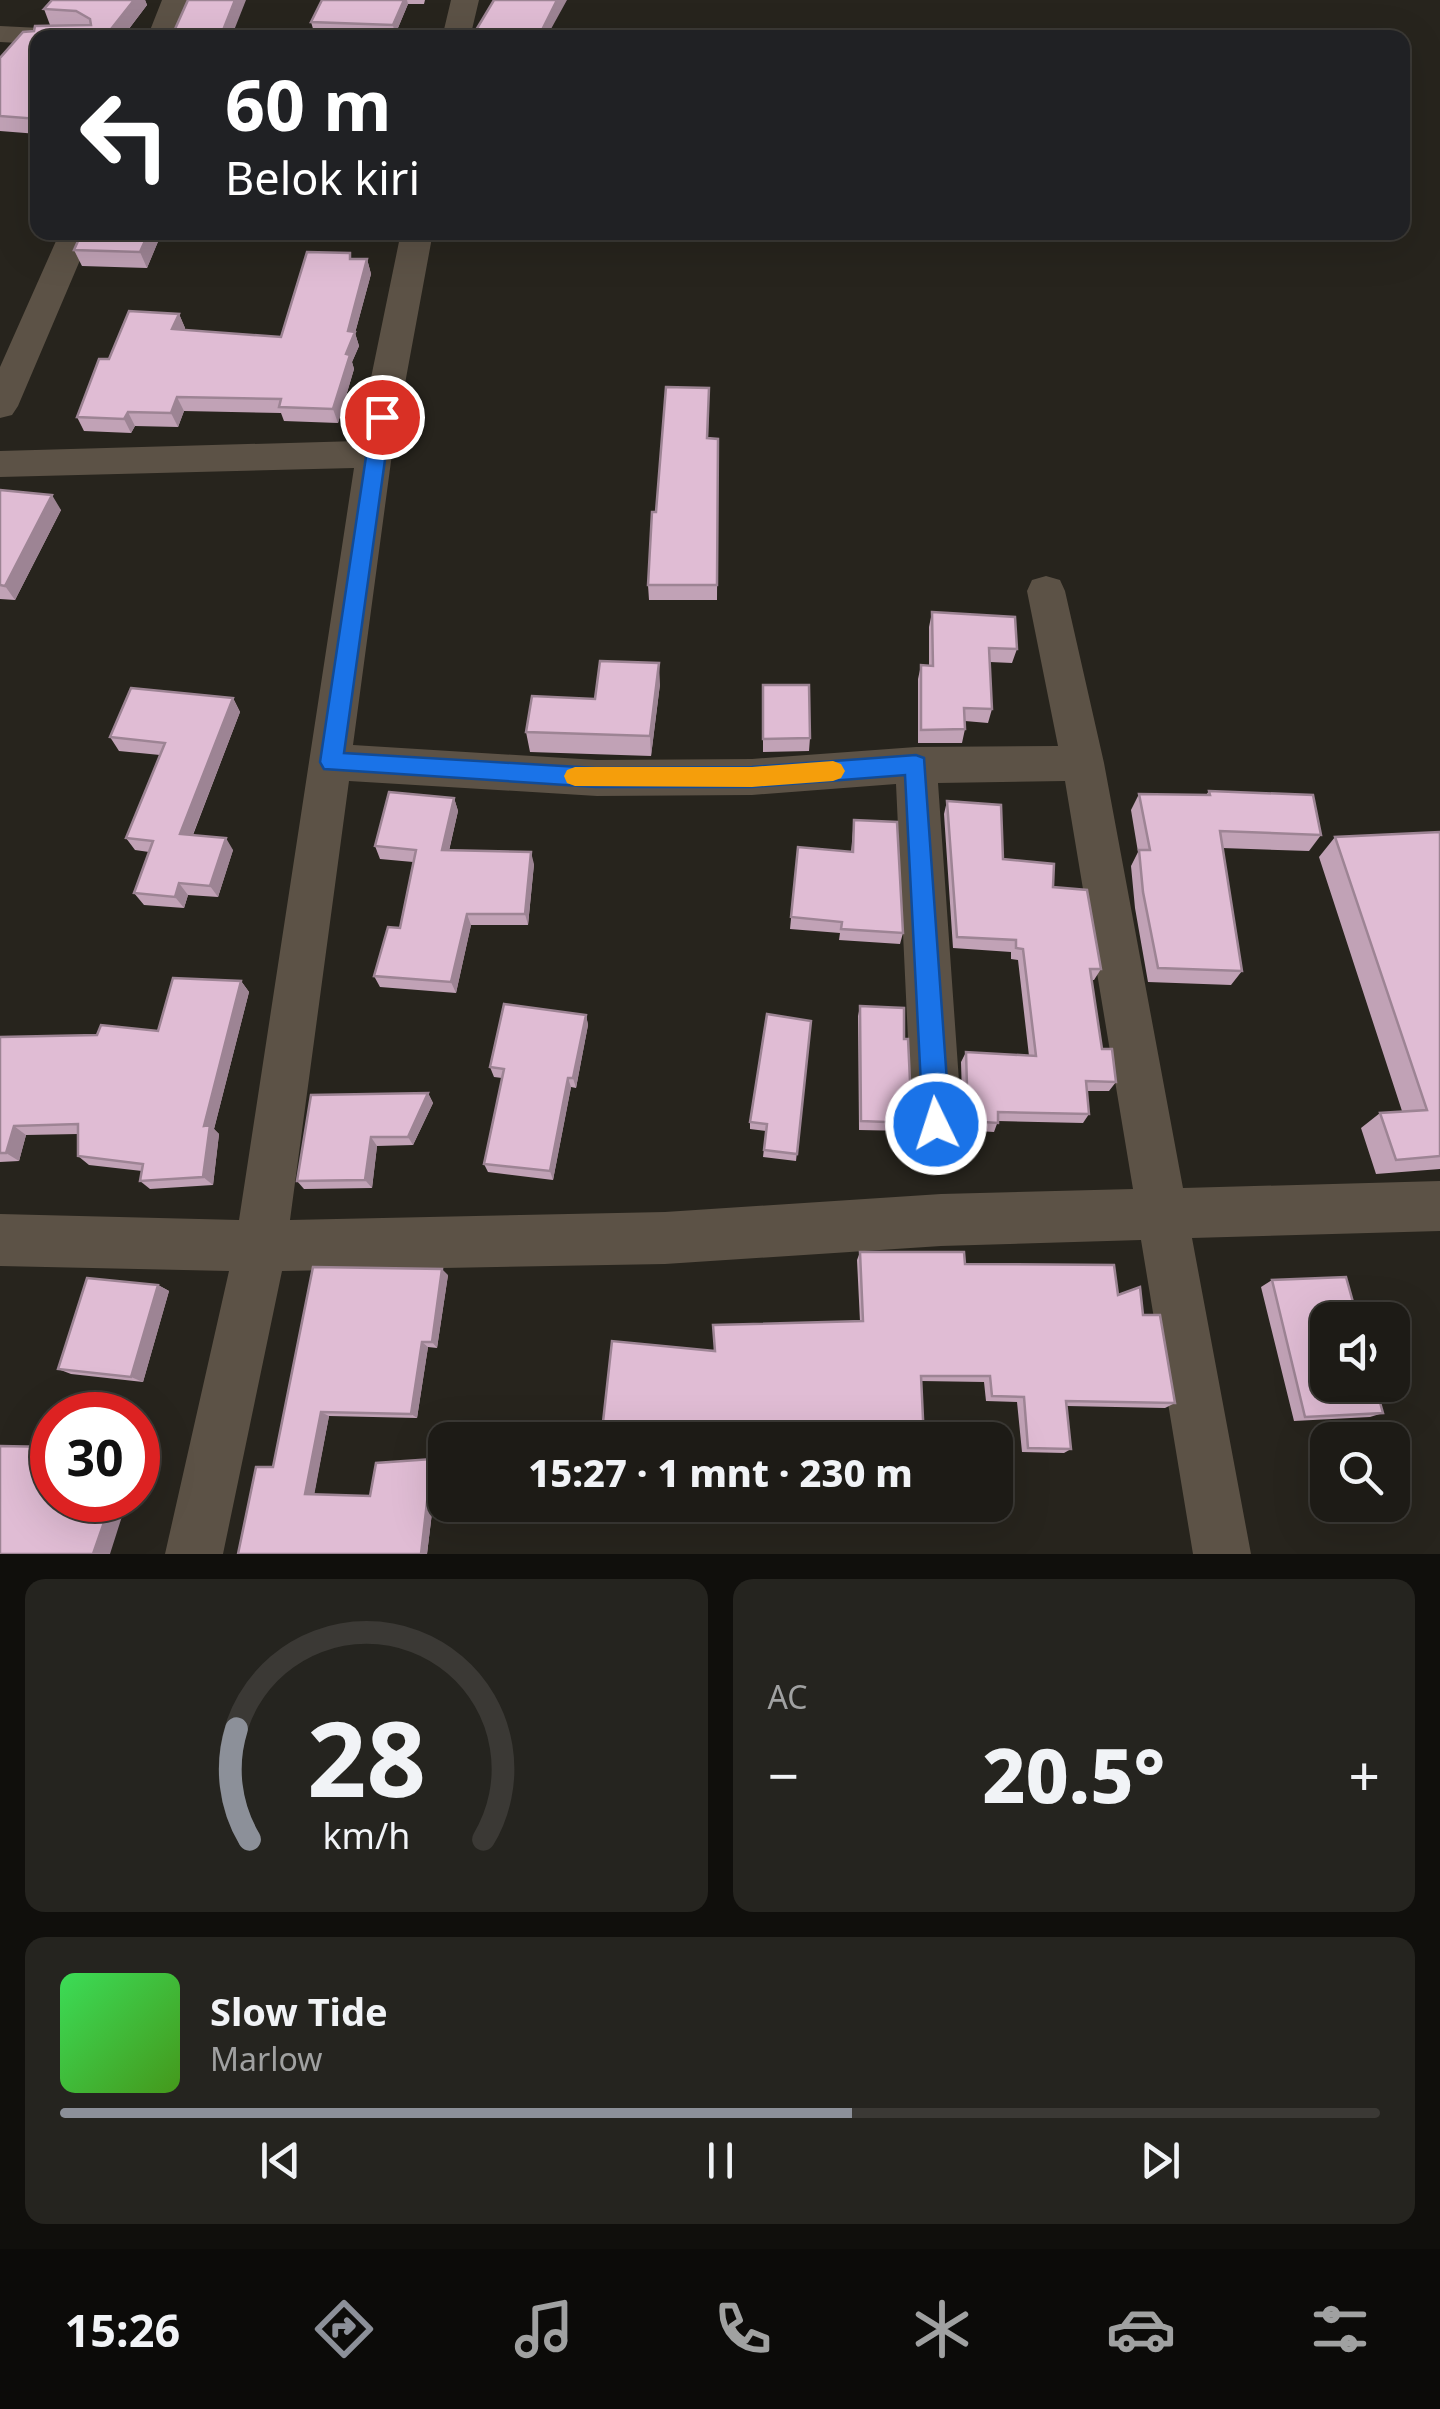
<!DOCTYPE html>
<html lang="id">
<head>
<meta charset="utf-8">
<style>
	:root { --surface:#1d1b16; --page:#25241f; --text:#f1f3f6; --muted:#a0a1a1; --line:#3b3935; --accent:#8c9099 }
	body { margin:0; font-family:"Noto Sans",sans-serif; background:var(--page); color:var(--text); height:100vh; display:flex; flex-direction:column; font-size:38px; white-space:nowrap }
	* { box-sizing:border-box; margin:0 }
	p { font-size:32px; color:var(--muted) }
	.icon { flex:none; width:55px; height:55px; fill:none; stroke:currentColor; stroke-width:2; stroke-linecap:round; stroke-linejoin:round }
	.map { position:relative; height:1554px; overflow:hidden }
	.side { display:flex; flex-direction:column; gap:25px; padding:25px; background:#100f0c; flex:1 }
	.side>* { flex:none }
	.hud { position:absolute; left:30px; top:30px; width:1380px; height:210px; border-radius:20px; box-shadow:0 10px 40px #0002,0 0 0 2px var(--line); background:#202124; color:#fff; overflow:hidden }
	.tools { position:absolute; left:1310px; top:1302px; display:grid; gap:20px }
	.tools a { display:grid; place-items:center; width:100px; height:100px; border-radius:20px; background:var(--surface); box-shadow:0 10px 40px #0002,0 0 0 2px var(--line); font-size:50px }
	.speed { position:absolute; left:30px; top:1392px; display:flex; gap:20px; font-size:50px; font-weight:700; text-align:center }
	.speed>* { display:grid; place-content:center; width:130px; height:130px; border-radius:50%; background:var(--surface); box-shadow:0 10px 40px #0002,0 0 0 2px var(--line); line-height:1 }
	.speed .limit { border:15px solid #d22; background:#fff; color:#111 }
	.pin { position:absolute; display:grid; place-items:center; width:85px; height:85px; color:#fff; margin:-42px; border:5px solid #fff; border-radius:50%; box-shadow:0 2px 10px #0007 }
	.me { position:absolute; width:110px; margin:-55px; rotate:356deg; stroke-linejoin:round; filter:drop-shadow(0 0 8px #0008) }
	.turn { display:flex; align-items:center; gap:35px; height:210px; padding:0 30px; font-size:45px }
	.turn .icon { width:130px; height:130px; stroke-width:2.5 }
	.turn b { display:block; font-size:70px; line-height:85px }
	.big { font-size:75px; font-weight:800; line-height:1.1 }
	.side .card { flex:1; display:flex; flex-direction:column; justify-content:center; gap:15px; min-width:0; padding:0 35px; border-radius:20px; background:var(--page) }
	.side .dial { align-items:center; gap:0 }
	.dial svg { height:260px; overflow:visible; fill:none; stroke:var(--line); stroke-width:7; stroke-linecap:round; text-anchor:middle }
	.dial text { fill:var(--text); stroke:none }
	.song { display:flex; align-items:center; gap:30px }
	.cover { width:120px; height:120px; border-radius:15px; background:linear-gradient(135deg,hsl(130 70% 55%),hsl(100 70% 35%)) }
	.played { height:10px; border-radius:5px; background:linear-gradient(90deg,var(--accent) 60%,var(--line) 60%) }
	.keys { display:flex; justify-content:space-around; direction:ltr }
	.heat { display:flex; justify-content:space-between; align-items:center; font-size:55px; direction:ltr }
	.side .tiles { flex:1; display:grid; gap:25px; grid-template-columns:1fr 1fr }
	.card:last-child { grid-column:span 2 }
	.trip { position:absolute; left:428px; top:1422px; width:585px; height:100px; border-radius:20px; background:var(--surface); box-shadow:0 10px 40px #0002,0 0 0 2px var(--line); font-weight:800; line-height:100px; text-align:center }
	.tabs { display:flex; height:160px; justify-content:space-around; align-items:center; background:#0c0b09; color:var(--muted) }
	.tabs .icon { width:70px; height:70px }
	.tabs .active { color:var(--accent) }
	.tabs b { font-size:45px; color:var(--text) }
	.map>svg:first-child { display:block }
</style>
</head>
<body>
<div class="map">
<svg width="1440" height="1554" viewBox="0 0 1440 1554">
	<rect width="100%" height="100%" fill="#27241d"/>
	<g fill="none" stroke-linecap="round" stroke-linejoin="round">
		<!-- minor -->
		<path fill="#5c5246" fill-rule="evenodd" d="M162 0H190L175 38H147Z
			M451 0H479L470 38H442Z
			M0 26 80 30 94 38H38V44L0 42Z
			M60 232H92L18 406 12 415 0 418V367Z
			M401 232H433L392 454 353 745 597 760 752 759 916 747 1058 746 1027 591 1032 580 1046 576 1060 580 1065 591 1104 763 1183 1188 1440 1181V1231L1192 1238 1251 1554H1193L1141 1240 941 1246 665 1264 282 1271 223 1554H165L229 1271 0 1266V1214L239 1220 354 468 0 477V451L358 441ZM349 781 597 796 752 795 896 784 912 1124 920 1141 937 1148 954 1141 962 1124 938 783 1065 781 1133 1189 941 1194 665 1212 290 1220Z"/>
	</g>
	<!-- wall -->
	<path fill="#c1a2b6" d="M134 0H145L147 5 122 38H38V134L0 131V58L34 31 64 26 50 25 44 9Z
		M322 0H425L424 4H408L395 35 314 32 311 22Z
		M82 232H162L147 268 82 266 74 250Z
		M350 253 351 259H367L371 274 355 333 359 346 352 362 354 369 338 423 284 421 281 413 184 411 178 427 135 426 131 433 84 431 77 417 109 359 179 314 185 328 184 330 281 337Z
		M709 388 708 438 718 439 717 600H649L648 585 656 512Z
		M0 490 61 510 15 600 0 599Z
		M932 612 1017 649 1012 663 990 662 992 709 988 723 965 721V729L962 743H918V679L921 665 929 666V627Z
		M660 684 651 756 530 752 526 732 595 699Z
		M233 698 240 712 193 835 233 850 218 897 188 895 184 908 144 905 134 893 149 852 135 850 126 838 160 755 119 751 110 737Z
		M763 699 810 738 809 751 763 752Z
		M1209 791 1321 835 1309 851 1222 848 1242 971 1231 985 1148 982 1135 908 1131 866 1138 852 1131 810 1139 794 1206 795Z
		M454 798 458 811 449 851 534 864 528 925H471L456 993 380 987 374 976 400 928 413 862 380 859 375 846Z
		M947 801 1003 859 1053 887 1101 969 1094 980H1092L1102 1049 1116 1082 1109 1091H1087L1089 1114 1083 1123 998 1121 994 1132 963 1130 961 1062 966 1052 1029 1056 1018 960 1011 959V952L953 948 944 814Z
		M854 820 903 933 900 944 839 940 840 933 790 929 798 847 851 852Z
		M1440 832V1169L1376 1174 1361 1128 1380 1113 1402 1111 1319 857 1335 837Z
		M241 981 249 992 214 1129 219 1134 213 1185 150 1189 140 1181 142 1171 89 1165 78 1156V1134L26 1135 19 1161 0 1162V1037L97 1035 158 1031Z
		M860 1006 912 1123 909 1131 859 1130 858 1016Z
		M586 1015 588 1025 576 1088 571 1087 553 1180 488 1172 484 1164 502 1078 494 1077 490 1067Z
		M811 1021 796 1161 763 1157 766 1131 750 1129V1122Z
		M428 1093 433 1103 413 1145 377 1146 372 1188 304 1189 297 1181Z
		M860 1252 965 1264 1118 1295 1143 1315 1175 1403 1165 1408 1067 1406 1071 1449 1064 1453 1022 1452 1017 1402 986 1401 984 1382 921 1381 715 1351 860 1321 857 1260Z
		M448 1275 437 1348 428 1347 417 1418 329 1416 314 1494 370 1496 432 1459 438 1463 427 1554H238L273 1467Z
		M1272 1280 1383 1413 1370 1417 1294 1421 1261 1287Z
		M158 1285 169 1291 143 1382 71 1374 58 1369Z"/>
	<!-- shaded-wall -->
	<path fill="#9d8494" d="M134 0H145L147 5 122 38H104Z
		M235 0H246L231 38H220Z
		M404 0H407L408 4 395 35 393 25Z
		M557 0H567L546 38H538Z
		M149 232H162L147 268 140 252Z
		M367 259 371 274 355 333 359 346 352 362 354 369 338 423 333 409 346 354 348 331Z
		M179 314 185 328 178 344 172 329Z
		M177 397 184 411 178 427 171 413Z
		M128 412 135 426 131 433 124 419Z
		M52 495 61 510 15 600 5 586Z
		M659 663 660 684 651 756 650 736Z
		M233 698 240 712 188 847 180 834Z
		M454 798 458 811 446 863 442 850Z
		M226 838 233 850 218 897 210 886Z
		M531 852 534 864 528 925 525 914Z
		M179 883 188 895 184 908 175 897Z
		M467 914 471 925 456 993 451 982Z
		M241 981 249 992 214 1129 219 1134 213 1185 203 1177 204 1126Z
		M586 1015 588 1025 576 1088 573 1078Z
		M568 1078 571 1087 553 1180 550 1171Z
		M428 1093 433 1103 413 1145 408 1137Z
		M14 1126 26 1135 19 1161 6 1153Z
		M371 1137 377 1146 372 1188 365 1180Z
		M442 1269 448 1275 437 1348 432 1342Z
		M158 1285 169 1291 143 1382 131 1377Z
		M422 1342 428 1347 417 1418 411 1414Z
		M321 1412 329 1416 314 1496 305 1494Z
		M432 1459 438 1463 427 1554H421Z
		M78 1500H95L94 1505 78 1502Z
		M109 1508 124 1510 110 1554H93Z"/>
	<!-- building -->
	<path fill="#e0bcd4" stroke="#9d8494" stroke-width="2.5" d="M52 0H134L104 38H38V119L0 116V58L23 32 34 31 35 26 91 25 90 19 76 11 44 9Z
		M188 0H235L220 38H171Z
		M322 0H404L393 25 311 22Z
		M494 0H557L538 38H479L480 36 473 35Z
		M82 232H149L140 252 74 250Z
		M307 252 350 253V259H367L348 331 355 332 346 354 350 355 333 409 279 407 281 399 177 397 171 413 128 412 124 419 77 417 99 359H109L129 311 179 314 172 329 281 337Z
		M666 387 709 388 707 438 718 439 717 585H648L652 512H656Z
		M0 490 52 495 5 586 0 585Z
		M932 612 1015 617 1017 649 989 648 992 709 964 708 965 729 921 730V665L933 666Z
		M600 661 659 663 650 736 526 732 532 696 595 699Z
		M763 685H809L810 738 763 739Z
		M131 688 233 698 180 834 226 838 210 886 179 883 175 897 134 893 153 841 126 838 165 743 110 737Z
		M1209 791 1313 795 1321 835 1220 831 1242 971 1158 968 1143 892 1139 850H1150L1139 794 1210 795Z
		M389 792 454 798 442 850 531 852 525 914H467L451 982 374 976 388 927 400 928 416 850 375 846Z
		M947 801 1001 805 1003 859 1054 864 1053 887 1087 890 1101 969H1090L1102 1049H1112L1116 1082 1086 1081 1089 1114 998 1112V1123L968 1121 966 1052 1036 1056 1023 949 1016 948V940L957 937Z
		M854 820 897 822 903 933 841 929 842 922 791 917 798 847 853 852Z
		M1440 832V1156L1396 1160 1380 1113 1427 1110 1335 837Z
		M173 978 241 981 204 1126 210 1125 203 1177 140 1181 143 1164 78 1156V1124L14 1126 6 1153H0V1037L97 1035 101 1025 158 1031Z
		M504 1004 586 1015 573 1078H568L550 1171 484 1164 504 1069 490 1067Z
		M860 1006 904 1008V1039H908L912 1123 861 1121Z
		M767 1014 811 1021 797 1154 764 1150 767 1124 750 1122Z
		M428 1093 408 1137H371L365 1180 297 1181 311 1095Z
		M860 1252H964L965 1264 1114 1265 1118 1295 1140 1287 1143 1315H1160L1175 1403 1066 1401 1071 1449 1028 1448 1024 1397 992 1396 990 1376H921L924 1440H601L612 1341 715 1351 713 1325 863 1321Z
		M313 1267 442 1269 432 1342H422L411 1414 321 1412 305 1494 370 1496 376 1463 432 1459 421 1554H238L256 1467H273Z
		M1346 1277 1358 1320H1328V1385H1375L1383 1413 1305 1417 1272 1280Z
		M87 1278 158 1285 131 1377 58 1369Z
		M0 1446 52 1447V1500H78V1502L109 1508 93 1554H0Z"/>
	<!-- route -->
	<path fill="#1a73e8" stroke="#114b97" stroke-width="2.5" d="M382 411 391 417 344 753 596 768 752 767 916 755 924 758 950 1124 946 1133 936 1136 927 1133 923 1124 905 775 752 787H596L324 769 320 762 372 417Z"/>
	<!-- slow -->
	<path fill="#f59e0b" d="M833 761 841 764 845 771 841 778 833 781 752 787 575 786 567 783 564 776 567 770 575 767H752Z"/>
</svg>
<div class="tools">
<a><svg class="icon" aria-label="sound" viewBox="0 0 24 24"><path d="M4 9h4l5-4v14l-5-4H4zM17 9q2 3 0 6"/></svg></a>
<a><svg class="icon" aria-label="search" viewBox="0 0 24 24"><circle cx="10" cy="10" r="6"/><path d="M15 15l6 6"/></svg></a>
</div>
<div class="speed"><div class="limit">30</div></div>
<div class="pin" style="left:382px;top:417px;background:#d93025"><svg class="icon" aria-label="arrive" viewBox="0 0 24 24"><path d="M6 21V4h12l-3 4 3 4H6"/></svg></div>
<svg class="me" style="left:936px;top:1124px" viewBox="-20 -20 40 40"><circle r="17" fill="#1a73e8" stroke="#fff" stroke-width="3"/><path d="M0-11L8 9 0 5-8 9z" fill="#fff"/></svg>
<div class="trip">15:27 · 1 mnt · 230 m</div>
<div class="hud">
<div class="turn"><svg class="icon" aria-label="left" viewBox="0 0 24 24"><path d="M17 20v-9H6M10 6l-5 5 5 5"/></svg><div><b>60 m</b>Belok kiri</div></div>
</div>
</div>
<section class="side">
<div class="tiles">
<div class="card dial"><svg viewBox="0 0 100 80">
<path d="M14 69A42 42 0 1 1 86 69"/>
<path d="M14 69A42 42 0 0 1 10 35" stroke="#8c9099"/>
<text x="50" y="56" font-size="32" font-weight="700">28</text>
<text x="50" y="72" font-size="11">km/h</text>
</svg></div>
<div class="card"><p>AC</p>
<div class="heat"><a>−</a><b class="big">20.5°</b><a>+</a></div>
</div>
<div class="card">
<div class="song"><i class="cover"></i><div><b>Slow Tide</b><p>Marlow</p></div></div>
<div class="played"></div>
<div class="keys"><svg class="icon" aria-label="previous" viewBox="0 0 24 24"><path d="M18 5L8 12l10 7zM5 5v14"/></svg><svg class="icon" aria-label="pause" viewBox="0 0 24 24"><path d="M8 5v14M16 5v14"/></svg><svg class="icon" aria-label="next" viewBox="0 0 24 24"><path d="M6 5l10 7-10 7zM19 5v14"/></svg></div>
</div>
</div>
</section>
<nav class="tabs">
<b>15:26</b>
<svg class="icon active" aria-label="directions" viewBox="0 0 24 24"><path d="M12 3l9 9-9 9-9-9zM9 14v-3h6M13 9l2 2-2 2"/></svg>
<svg class="icon" aria-label="music" viewBox="0 0 24 24"><path d="M9 18V5l10-2v13"/><circle cx="6" cy="18" r="3"/><circle cx="16" cy="16" r="3"/></svg>
<svg class="icon" aria-label="phone" viewBox="0 0 24 24"><path d="M5 4h4l2 5-3 2q2 4 5 5l2-3 5 2v4C11 20 4 13 5 4z"/></svg>
<svg class="icon" aria-label="climate" viewBox="0 0 24 24"><path d="M12 3v18M4 7l16 10M4 17L20 7"/></svg>
<svg class="icon" aria-label="car" viewBox="0 0 24 24"><path d="M5 17H2v-5l4-1 3-4h7l3 4 3 1v5h-3M9 17h6M6 11h13"/><circle cx="7" cy="17" r="2"/><circle cx="17" cy="17" r="2"/></svg>
<svg class="icon" aria-label="filters" viewBox="0 0 24 24"><path d="M4 7h16M4 17h16"/><circle cx="9" cy="7" r="2"/><circle cx="15" cy="17" r="2"/></svg>
</nav>
</body>
</html>
